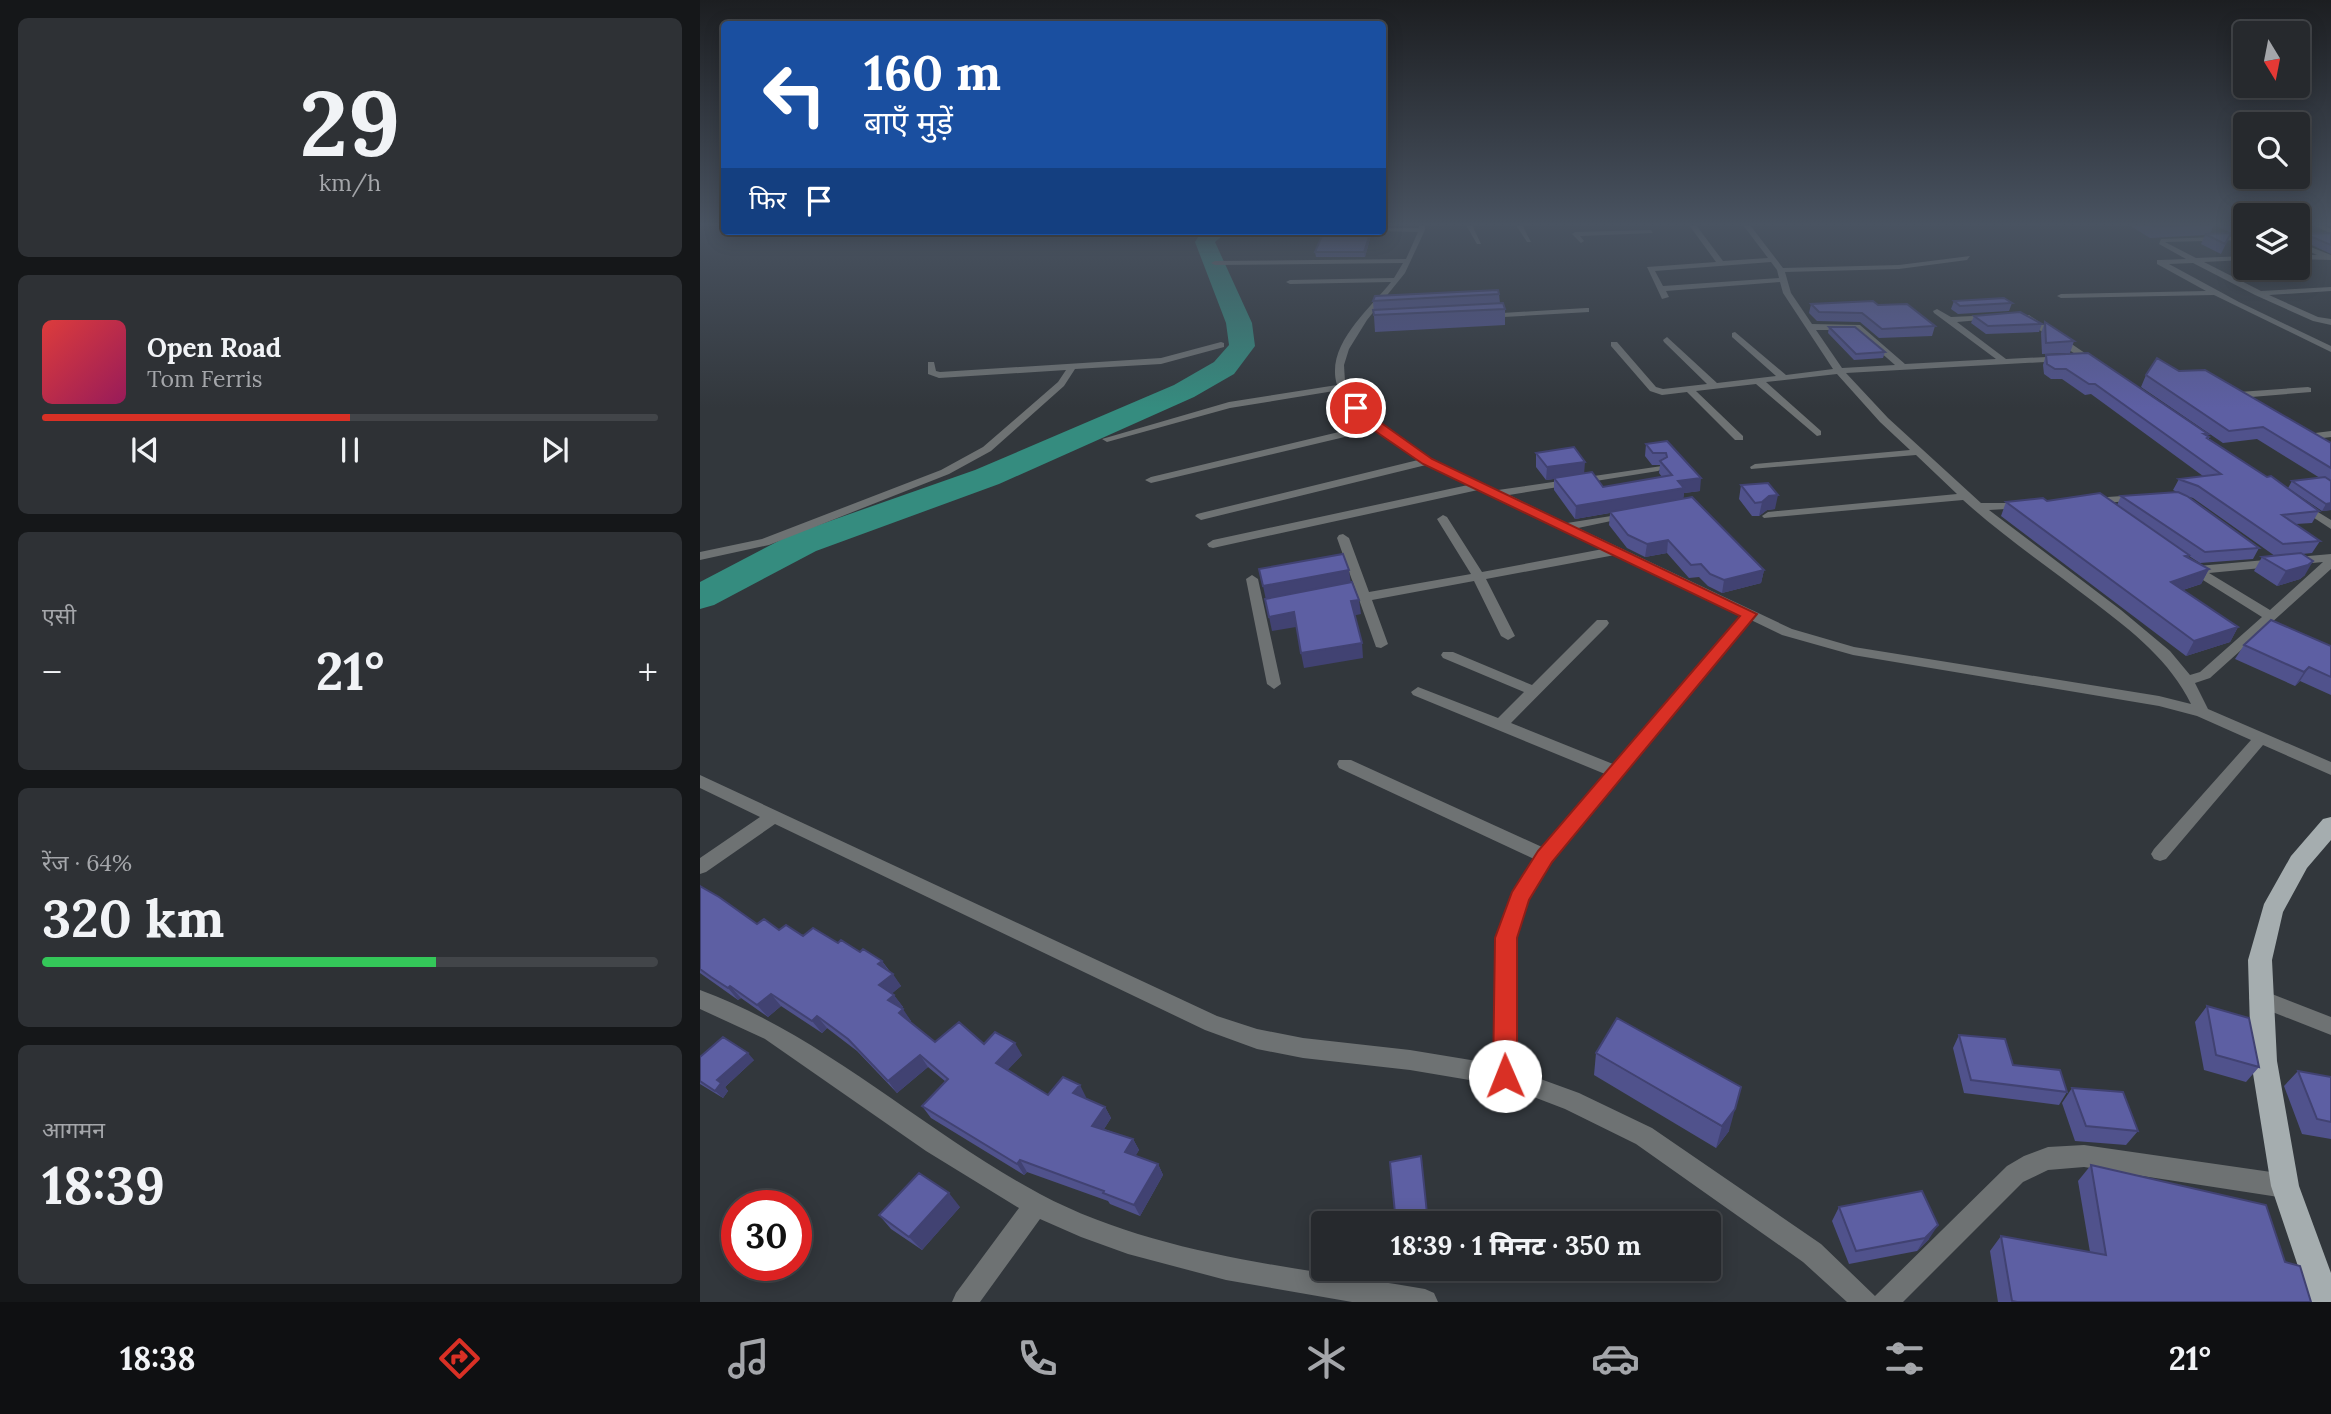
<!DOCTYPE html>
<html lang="hi">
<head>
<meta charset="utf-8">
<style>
	:root { --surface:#26292d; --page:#2e3135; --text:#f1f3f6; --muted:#a4a6aa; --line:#424549; --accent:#d93025 }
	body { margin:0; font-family:Lora,"Noto Sans Devanagari",serif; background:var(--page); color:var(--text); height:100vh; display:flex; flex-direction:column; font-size:26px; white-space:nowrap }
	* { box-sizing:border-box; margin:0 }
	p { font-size:23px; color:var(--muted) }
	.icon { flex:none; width:38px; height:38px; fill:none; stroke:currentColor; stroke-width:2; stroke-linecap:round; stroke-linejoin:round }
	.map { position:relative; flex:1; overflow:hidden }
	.drawer { display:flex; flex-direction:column; gap:18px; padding:18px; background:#151719; width:700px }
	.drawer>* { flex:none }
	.banner { position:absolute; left:21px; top:21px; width:665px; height:214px; border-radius:7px; box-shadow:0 4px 18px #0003,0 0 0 2px var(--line); background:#1a4fa0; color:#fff; overflow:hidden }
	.needle { width:46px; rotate:170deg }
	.tools { position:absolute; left:1533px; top:21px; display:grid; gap:14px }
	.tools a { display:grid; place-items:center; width:77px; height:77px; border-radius:7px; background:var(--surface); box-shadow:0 4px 18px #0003,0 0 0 2px var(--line); font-size:35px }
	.speed { position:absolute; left:21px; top:1190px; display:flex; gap:14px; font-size:35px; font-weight:700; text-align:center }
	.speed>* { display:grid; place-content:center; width:91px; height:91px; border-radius:50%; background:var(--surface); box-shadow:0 4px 18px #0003,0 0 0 2px var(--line); line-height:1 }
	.speed .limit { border:10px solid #d22; background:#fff; color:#111 }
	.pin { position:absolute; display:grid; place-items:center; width:60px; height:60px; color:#fff; margin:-30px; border:4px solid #fff; border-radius:50%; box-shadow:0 2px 7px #0007 }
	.me { position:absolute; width:77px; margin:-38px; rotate:359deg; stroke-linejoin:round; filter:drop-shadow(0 0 5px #0008) }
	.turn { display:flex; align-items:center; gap:24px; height:147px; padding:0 28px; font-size:32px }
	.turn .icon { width:91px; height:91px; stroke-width:2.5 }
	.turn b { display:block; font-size:49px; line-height:60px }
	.then { display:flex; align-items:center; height:66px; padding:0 28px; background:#0003; gap:14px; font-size:26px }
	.big { font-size:52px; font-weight:800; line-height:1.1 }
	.drawer .widget { flex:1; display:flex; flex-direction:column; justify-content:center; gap:10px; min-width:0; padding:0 24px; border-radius:10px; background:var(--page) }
	.drawer .dial { align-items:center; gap:0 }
	.dial b { font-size:91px; line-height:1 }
	.song { display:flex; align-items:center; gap:21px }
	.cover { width:84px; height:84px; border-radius:10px; background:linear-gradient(135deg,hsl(0 70% 55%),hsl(330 70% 35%)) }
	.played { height:7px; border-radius:4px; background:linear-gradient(90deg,var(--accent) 50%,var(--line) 50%) }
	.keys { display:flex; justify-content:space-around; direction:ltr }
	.heat { display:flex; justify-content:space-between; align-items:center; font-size:38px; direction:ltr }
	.charge { height:10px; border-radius:5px; background:linear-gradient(90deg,#34c759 64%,var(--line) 0) }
	.trip { position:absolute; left:611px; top:1211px; width:410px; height:70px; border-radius:7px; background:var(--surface); box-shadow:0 4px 18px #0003,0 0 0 2px var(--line); font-weight:800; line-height:70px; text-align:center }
	.menu { display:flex; height:112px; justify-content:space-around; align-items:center; background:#0f1012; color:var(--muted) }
	.menu .icon { width:49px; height:49px }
	.menu .current { color:var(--accent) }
	.menu b { font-size:32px; color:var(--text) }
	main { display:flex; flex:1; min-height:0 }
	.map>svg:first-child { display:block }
</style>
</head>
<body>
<main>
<section class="drawer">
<div class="widget dial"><b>29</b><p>km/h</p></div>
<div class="widget">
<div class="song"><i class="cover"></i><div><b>Open Road</b><p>Tom Ferris</p></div></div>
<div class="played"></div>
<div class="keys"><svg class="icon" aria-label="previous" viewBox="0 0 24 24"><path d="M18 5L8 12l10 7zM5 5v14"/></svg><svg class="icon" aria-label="pause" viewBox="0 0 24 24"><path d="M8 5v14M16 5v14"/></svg><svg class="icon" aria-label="next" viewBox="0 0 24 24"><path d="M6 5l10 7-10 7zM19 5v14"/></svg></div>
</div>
<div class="widget"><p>एसी</p>
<div class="heat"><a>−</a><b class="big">21°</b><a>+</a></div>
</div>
<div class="widget"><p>रेंज · 64%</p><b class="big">320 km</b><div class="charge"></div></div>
<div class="widget"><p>आगमन</p><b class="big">18:39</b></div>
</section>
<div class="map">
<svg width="1631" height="1302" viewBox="0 0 1631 1302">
	<rect width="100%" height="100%" fill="#32373c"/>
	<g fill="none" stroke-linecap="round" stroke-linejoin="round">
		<!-- river -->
		<path fill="#358c7f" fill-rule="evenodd" d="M502 231H528L515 242 552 323 555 346 534 374 494 397 299 484 116 551 14 605 0 609V582L90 535 275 470 474 385 514 362 529 345 526 323 495 242Z"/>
		<!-- minor -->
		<path fill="#6e7273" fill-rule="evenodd" d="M719 225H725V230L705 273 667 320 649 349 644 365 645 382 652 397 668 415 731 459 798 490 962 466 963 468 958 471 809 495 867 523 930 513V517L878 528 1092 629 1154 647 1459 696 1491 704C1470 661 1433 632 1395 603 1351 569 1304 537 1263 500L1064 518 1062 516 1068 512 1257 494 1216 455 1051 469 1050 467 1055 464 1210 450 1180 422 1137 374 1066 382 1121 431V435L1117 436 1056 384 996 391 1043 436V440H1035L987 392 962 395 950 391 911 346V342H917L956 387 963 389 1007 384 964 342 963 340 967 337 1017 383 1076 376 1032 337V333L1035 332 1086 375 1133 369 1083 293 1080 282 966 291 969 297 962 299 947 267 1016 262 989 225H996L1023 261 1068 258 1043 225H1050L1083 268 1199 265 1270 256 1267 260 1199 269 1085 272 1091 293 1112 324 1160 325 1205 364 1296 359 1234 313 1233 311 1237 309 1251 317 1295 315V319H1292L1257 322 1306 359 1366 356V360L1363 361 1146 373 1188 418 1281 503H1327L1329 505 1323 508 1289 510 1421 610 1470 651 1490 675 1500 672 1562 617 1487 570 1485 567 1487 564 1498 566 1631 554V569L1510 678 1495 683 1508 709 1631 762V775L1563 745 1466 859 1460 861 1454 859 1451 854 1454 849 1551 740 1497 716 1459 706 1153 655 1082 635 1051 620 851 861 829 900 815 938 816 1070 879 1093 952 1128 1121 1244 1175 1296 1307 1166 1324 1156 1348 1147 1384 1145 1585 1174 1593 1178 1597 1186 1593 1194 1585 1198 1384 1167 1348 1170 1323 1182 1203 1302H1147L1103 1262 936 1144 865 1109 805 1086 710 1070 603 1058 557 1049 505 1030 75 824 6 872 0 874V858L60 817 0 788V775L517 1016 557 1029 603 1038 710 1050 795 1064 797 938 811 898 834 859 639 768 637 764 639 760H651L842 847 905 774 713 695 711 692 718 687 798 718 824 692 743 658 741 655 743 652H753L832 685 897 620H907L909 623 907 626 811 723 913 764 1041 615 915 555 786 579 815 636 808 640 801 636 774 581 672 600 688 644 681 648 676 647 637 538 639 535 643 534 649 538 669 592 771 574 737 519 743 515 747 517 782 572 903 549 778 490 513 548 509 547 507 544 513 540 768 485 726 465 501 520 495 516 497 514 718 460 674 430 451 483 445 480 451 477 668 425 652 410 640 390 530 408 407 442 402 439 529 402 637 385C625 345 669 310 691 282L590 284 586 282 590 280 694 278 703 263 515 265 511 263 515 261 706 259 718 232 679 231H682V228H719ZM1071 262 1077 270 1079 278 963 286 955 271ZM1116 330H1155L1195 365 1142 368ZM1623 562 1570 610 1509 573Z
			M766 225H772L781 244H777Z
			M816 225H822L831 242H827Z
			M1614 225H1623L1631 229V234Z
			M951 230 953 233 880 236 884 241 881 243 872 234 875 232Z
			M1545 236V240L1465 242 1496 258 1545 256V260L1504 262 1561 291 1631 287V291L1569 295 1618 317 1631 319V325L1613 321 1555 295 1493 263 1469 264 1539 302 1631 346V352L1514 295 1361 298 1357 296 1361 294 1506 291 1457 264V260H1460L1486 259 1459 244 1461 239Z
			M1598 242 1631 255V260L1598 259V255H1617L1598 246Z
			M886 308H889V312L786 318 782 316 786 314Z
			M1323 315H1329L1401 364 1393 366 1323 319Z
			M521 342 524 343V347L461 364 375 369 364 386 291 451 249 474 69 545 0 560V552L62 539 241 470 283 447 358 382 366 370 239 378 228 374V362H234L236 371 240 372 461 358Z
			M1608 387 1611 388V392L1539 398 1534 395 1539 392Z
			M1631 431V437L1607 440 1602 437 1607 434Z
			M1438 495 1444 498 1442 500 1392 504 1386 501 1392 498Z
			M1600 501 1631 520V529L1596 506 1594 504Z
			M552 575 558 579 581 684 574 689 567 684 546 579Z
			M1559 989 1631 1017V1035L1552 1004 1549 998 1552 992Z
			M0 990C125 1036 224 1132 340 1194 457 1256 597 1267 725 1289L734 1293 738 1302H652L526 1280 428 1254 381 1237 340 1219 280 1302H252L256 1293 319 1208 226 1151 65 1039 0 1009Z"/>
		<!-- primary -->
		<path fill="#a5adaf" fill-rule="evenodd" d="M1631 817V840L1607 868 1583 912 1572 960 1577 1061 1599 1186 1631 1273V1302H1610L1571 1186 1551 1061 1548 960 1564 904 1591 856 1623 819Z"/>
	</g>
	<!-- wall -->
	<path fill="#50528c" d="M1429 225H1514L1510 234 1531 233 1521 254 1501 244 1505 235 1450 238Z
		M1515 225H1535L1531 233Z
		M671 231V235L665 257H616L615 252Z
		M1631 233V254L1601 240 1605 234Z
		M799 294 800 303 805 309V325L675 332 673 301Z
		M1254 301 1312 303 1309 311 1258 314 1251 309Z
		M1111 304 1178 305 1235 326 1232 336 1179 338 1160 322 1117 321 1109 313Z
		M1274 316 1342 324 1339 332 1286 334 1271 323Z
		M1345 322 1374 341 1370 353 1342 354 1341 333Z
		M1129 327 1185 352 1183 358 1154 360 1128 333Z
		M1346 355 1508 434 1507 436 1509 437V439L1619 511 1612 523 1596 524 1620 541 1612 553 1602 554 1605 575 1600 579 1577 586 1554 571 1562 557 1575 556 1493 498 1486 496 1559 548 1553 559 1500 563 1489 556 1488 557 1509 569 1501 584 1483 590 1538 627 1530 642 1486 656 1301 516 1306 502 1347 501 1417 505 1421 496 1477 492 1473 490 1479 479 1503 476 1391 394 1385 395 1362 379H1351L1344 374 1343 365Z
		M1479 371 1631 443V510L1622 511 1588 488 1592 481 1620 478 1557 439 1523 443 1441 387 1446 375Z
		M967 441 1000 491 984 493 983 499 1064 570 1061 583 1022 593 1008 586 999 577 989 578 967 553 945 557 927 548 909 525 910 513 875 519 854 490V479L846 480 836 467V453L884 473 903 487 962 477 959 473 960 465H952L945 456 946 444Z
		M1041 485 1075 509 1067 510 1059 516H1052L1039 499Z
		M1544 645 1631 646V695L1600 681 1595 686 1535 659Z
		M0 886 57 924 138 943 182 961 201 986 192 993 203 1007 201 1008 211 1021 210 1022 235 1042 284 1044 322 1055 307 1070 348 1095 386 1097 385 1098 405 1107 411 1118 404 1129 433 1139 439 1150 435 1156 458 1164 463 1175 440 1216 410 1204 408 1201 327 1172 324 1175 231 1118 222 1106 246 1082 228 1067 197 1093 157 1051 127 1028 122 1033 81 1006 68 1017 41 998 38 1000 0 973Z
		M1507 1006 1559 1067 1546 1082 1504 1070 1495 1022Z
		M1259 1035 1313 1065 1367 1092 1359 1105 1264 1093 1253 1048Z
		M896 1053 1029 1131 1016 1148 894 1075Z
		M0 1057 54 1060 25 1087 28 1091 23 1098 0 1084Z
		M1598 1071 1631 1077V1139L1602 1134 1584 1086Z
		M1372 1088 1438 1131 1426 1145 1375 1141 1362 1103Z
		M1391 1165 1585 1262 1611 1302H1298L1290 1251 1301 1236 1390 1252 1378 1181Z
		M260 1207 222 1250 191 1229 179 1215Z
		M1139 1207 1229 1239 1217 1251 1149 1264 1132 1221Z
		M699 1269H733L734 1275 702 1282Z"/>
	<!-- shaded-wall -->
	<path fill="#414272" d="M671 231V235L665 257 664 252Z
		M885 462 884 475 846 480 847 467Z
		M1001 478 1000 491 984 493 983 500 875 519 876 506 978 481Z
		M1078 495 1075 509 1067 510 1059 516 1062 502 1069 496Z
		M1631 503V510L1622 511 1626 504Z
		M968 540 967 553 945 557 947 544Z
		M1613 561 1605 575 1600 579 1577 586 1586 571Z
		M1509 569 1501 584 1464 596 1471 582Z
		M649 570 651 584 566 600 563 586Z
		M1064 570 1061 583 1022 593 1024 580Z
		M659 600 661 614 652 616 651 601Z
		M594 612 596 627 572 631 569 617Z
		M1538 627 1530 642 1486 656 1494 641Z
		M662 643 663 658 604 668 601 653Z
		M1609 667 1600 681 1595 686 1604 672Z
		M182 961 190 973 178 964Z
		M193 974 201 986 188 997 179 985Z
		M30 986 41 998 38 1000 28 988Z
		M71 994 81 1006 68 1017 57 1005Z
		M194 995 203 1007 197 1012 188 1000Z
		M203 1009 211 1021 207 1025 199 1013Z
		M117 1016 127 1028 122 1033 112 1021Z
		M315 1043 322 1055 303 1075 296 1063Z
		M48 1053 54 1060 25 1087 28 1091 23 1098 15 1091 17 1080Z
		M220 1055 228 1067 197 1093 188 1081Z
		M380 1085 386 1097 380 1105 373 1093Z
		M405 1107 411 1118 399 1137 392 1126Z
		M1035 1109 1029 1131 1016 1148 1022 1126Z
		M433 1139 439 1150 431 1164 425 1152Z
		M320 1160 327 1172 324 1175 317 1164Z
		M458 1164 463 1175 440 1216 434 1205Z
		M249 1193 260 1207 222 1250 209 1237Z
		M1238 1225 1229 1239 1217 1251 1225 1238Z"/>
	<!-- building -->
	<path fill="#5d5fa3" stroke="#414272" stroke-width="2" d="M1450 225H1497L1454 227Z
		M624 231H671L664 252H615Z
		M1531 233 1525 244 1505 234Z
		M1631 233V245L1605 234Z
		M798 290 799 294 673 301 675 296Z
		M1304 298 1312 303 1260 306 1254 301Z
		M1173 301 1178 305 1207 304 1235 326 1182 329 1162 313 1119 312 1111 304Z
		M803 303 805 309 674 315 673 310Z
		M1320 312 1342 324 1288 326 1274 316Z
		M1345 322 1374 341 1346 343Z
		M1129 327H1155L1185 352 1156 354Z
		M1388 353 1508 434H1504L1509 437 1507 438 1567 477 1571 476 1619 511 1582 515 1620 541 1583 544 1498 486 1481 480 1479 479 1521 474 1395 384H1389L1366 369H1355L1347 364 1346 355Z
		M1457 358 1479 371 1505 370 1631 443V468L1563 427 1529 431 1446 375Z
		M967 441 1001 478 978 481 984 488 876 506 854 478 892 472 903 487 972 475 960 461 967 457 966 453H953L946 444Z
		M874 447 885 462 847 467 836 453Z
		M1625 477 1631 481V503L1626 504 1592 481Z
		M1068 483 1078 495 1069 496 1062 502 1055 503 1041 485Z
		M1478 492 1487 496 1559 548 1505 552 1421 496Z
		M1400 493 1489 555 1485 556 1509 569 1471 582 1538 627 1494 641 1306 502 1343 498 1347 501Z
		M992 497 1064 570 1024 580 1010 574 1001 564 991 565 968 540 947 544 928 535 910 512Z
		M1601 553 1613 561 1608 565 1586 571 1562 557Z
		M643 554 649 570 563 586 559 569Z
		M652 582 659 600 651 601 662 643 601 653 594 612 569 617 565 599Z
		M1571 620 1631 646V677L1609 667 1604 672 1544 645Z
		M0 886 19 897 57 924 64 919 79 930 86 925 103 936 113 928 138 943 141 940 160 952 163 949 182 961 178 964 193 974 179 985 194 995 188 1000 203 1009 199 1013 235 1042 259 1022 284 1044 295 1032 315 1043 296 1063 348 1095 363 1077 380 1085 373 1093 405 1107 392 1126 433 1139 425 1152 458 1164 434 1205 403 1193 404 1191 320 1160 317 1164 222 1106 248 1079 220 1055 188 1081 148 1039 117 1016 112 1021 71 994 57 1005 30 986 28 988 11 977 0 969Z
		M1507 1006 1549 1018 1559 1067 1516 1055Z
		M917 1018 1041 1087 1035 1109 1022 1126 896 1053Z
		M1259 1035 1305 1039 1313 1065 1360 1070 1367 1092 1271 1080Z
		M23 1037 48 1053 17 1080 21 1083 15 1091 0 1081V1057Z
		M1598 1071 1631 1077V1122L1617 1119Z
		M1372 1088 1423 1092 1438 1131 1386 1126Z
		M721 1156 728 1223H696L690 1162Z
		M1391 1165 1566 1205 1585 1262 1600 1266 1611 1302H1317L1312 1301 1301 1236 1406 1255Z
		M219 1173 249 1193 209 1237 179 1215Z
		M1222 1191 1238 1225 1225 1238 1156 1251 1139 1207Z"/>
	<!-- sky -->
	<linearGradient id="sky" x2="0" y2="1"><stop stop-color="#1c1e21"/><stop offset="0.55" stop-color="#495361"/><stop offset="1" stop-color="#495361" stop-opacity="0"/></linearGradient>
	<rect width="1631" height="408" fill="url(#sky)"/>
	<!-- route -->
	<path fill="#d93025" stroke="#8d1f18" stroke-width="2" d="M656 405 732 459 1057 614 852 862 829 900 817 938V1076L813 1085 805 1088 796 1085 793 1076 795 938 812 892 838 851 1040 616 723 464 672 429 651 408Z"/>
</svg>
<div class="tools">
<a><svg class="needle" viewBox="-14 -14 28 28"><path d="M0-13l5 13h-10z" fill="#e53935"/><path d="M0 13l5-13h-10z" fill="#a4a6aa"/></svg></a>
<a><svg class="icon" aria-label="search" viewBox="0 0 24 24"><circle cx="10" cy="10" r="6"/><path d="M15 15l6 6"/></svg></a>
<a><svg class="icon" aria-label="layers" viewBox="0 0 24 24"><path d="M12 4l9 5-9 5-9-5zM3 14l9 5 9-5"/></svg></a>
</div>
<div class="speed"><div class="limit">30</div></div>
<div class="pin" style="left:656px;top:408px;background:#d93025"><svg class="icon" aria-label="arrive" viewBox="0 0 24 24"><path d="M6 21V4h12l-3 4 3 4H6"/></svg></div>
<svg class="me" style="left:805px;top:1076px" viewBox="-20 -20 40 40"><circle r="19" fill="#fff"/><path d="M0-13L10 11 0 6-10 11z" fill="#d93025"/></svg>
<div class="trip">18:39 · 1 मिनट · 350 m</div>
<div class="banner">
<div class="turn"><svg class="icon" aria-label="left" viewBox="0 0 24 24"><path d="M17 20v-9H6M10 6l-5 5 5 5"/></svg><div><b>160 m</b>बाएँ मुड़ें</div></div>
<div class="then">फिर<svg class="icon" aria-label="arrive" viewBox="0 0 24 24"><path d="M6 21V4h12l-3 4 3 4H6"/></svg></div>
</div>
</div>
</main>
<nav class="menu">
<b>18:38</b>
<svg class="icon current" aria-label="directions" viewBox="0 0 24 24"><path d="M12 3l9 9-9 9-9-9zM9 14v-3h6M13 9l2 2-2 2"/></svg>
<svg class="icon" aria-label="music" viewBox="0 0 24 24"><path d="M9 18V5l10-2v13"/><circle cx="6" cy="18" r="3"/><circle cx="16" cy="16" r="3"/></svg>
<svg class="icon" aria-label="phone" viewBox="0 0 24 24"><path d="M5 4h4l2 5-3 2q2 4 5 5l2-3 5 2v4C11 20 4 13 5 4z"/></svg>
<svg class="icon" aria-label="climate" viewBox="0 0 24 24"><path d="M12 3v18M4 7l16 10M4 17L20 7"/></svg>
<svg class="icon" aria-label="car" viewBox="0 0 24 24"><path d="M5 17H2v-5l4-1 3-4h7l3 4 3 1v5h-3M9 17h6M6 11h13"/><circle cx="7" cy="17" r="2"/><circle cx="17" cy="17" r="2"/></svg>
<svg class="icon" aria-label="filters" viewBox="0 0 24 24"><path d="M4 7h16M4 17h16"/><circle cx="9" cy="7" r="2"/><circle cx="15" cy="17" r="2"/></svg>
<b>21°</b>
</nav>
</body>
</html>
